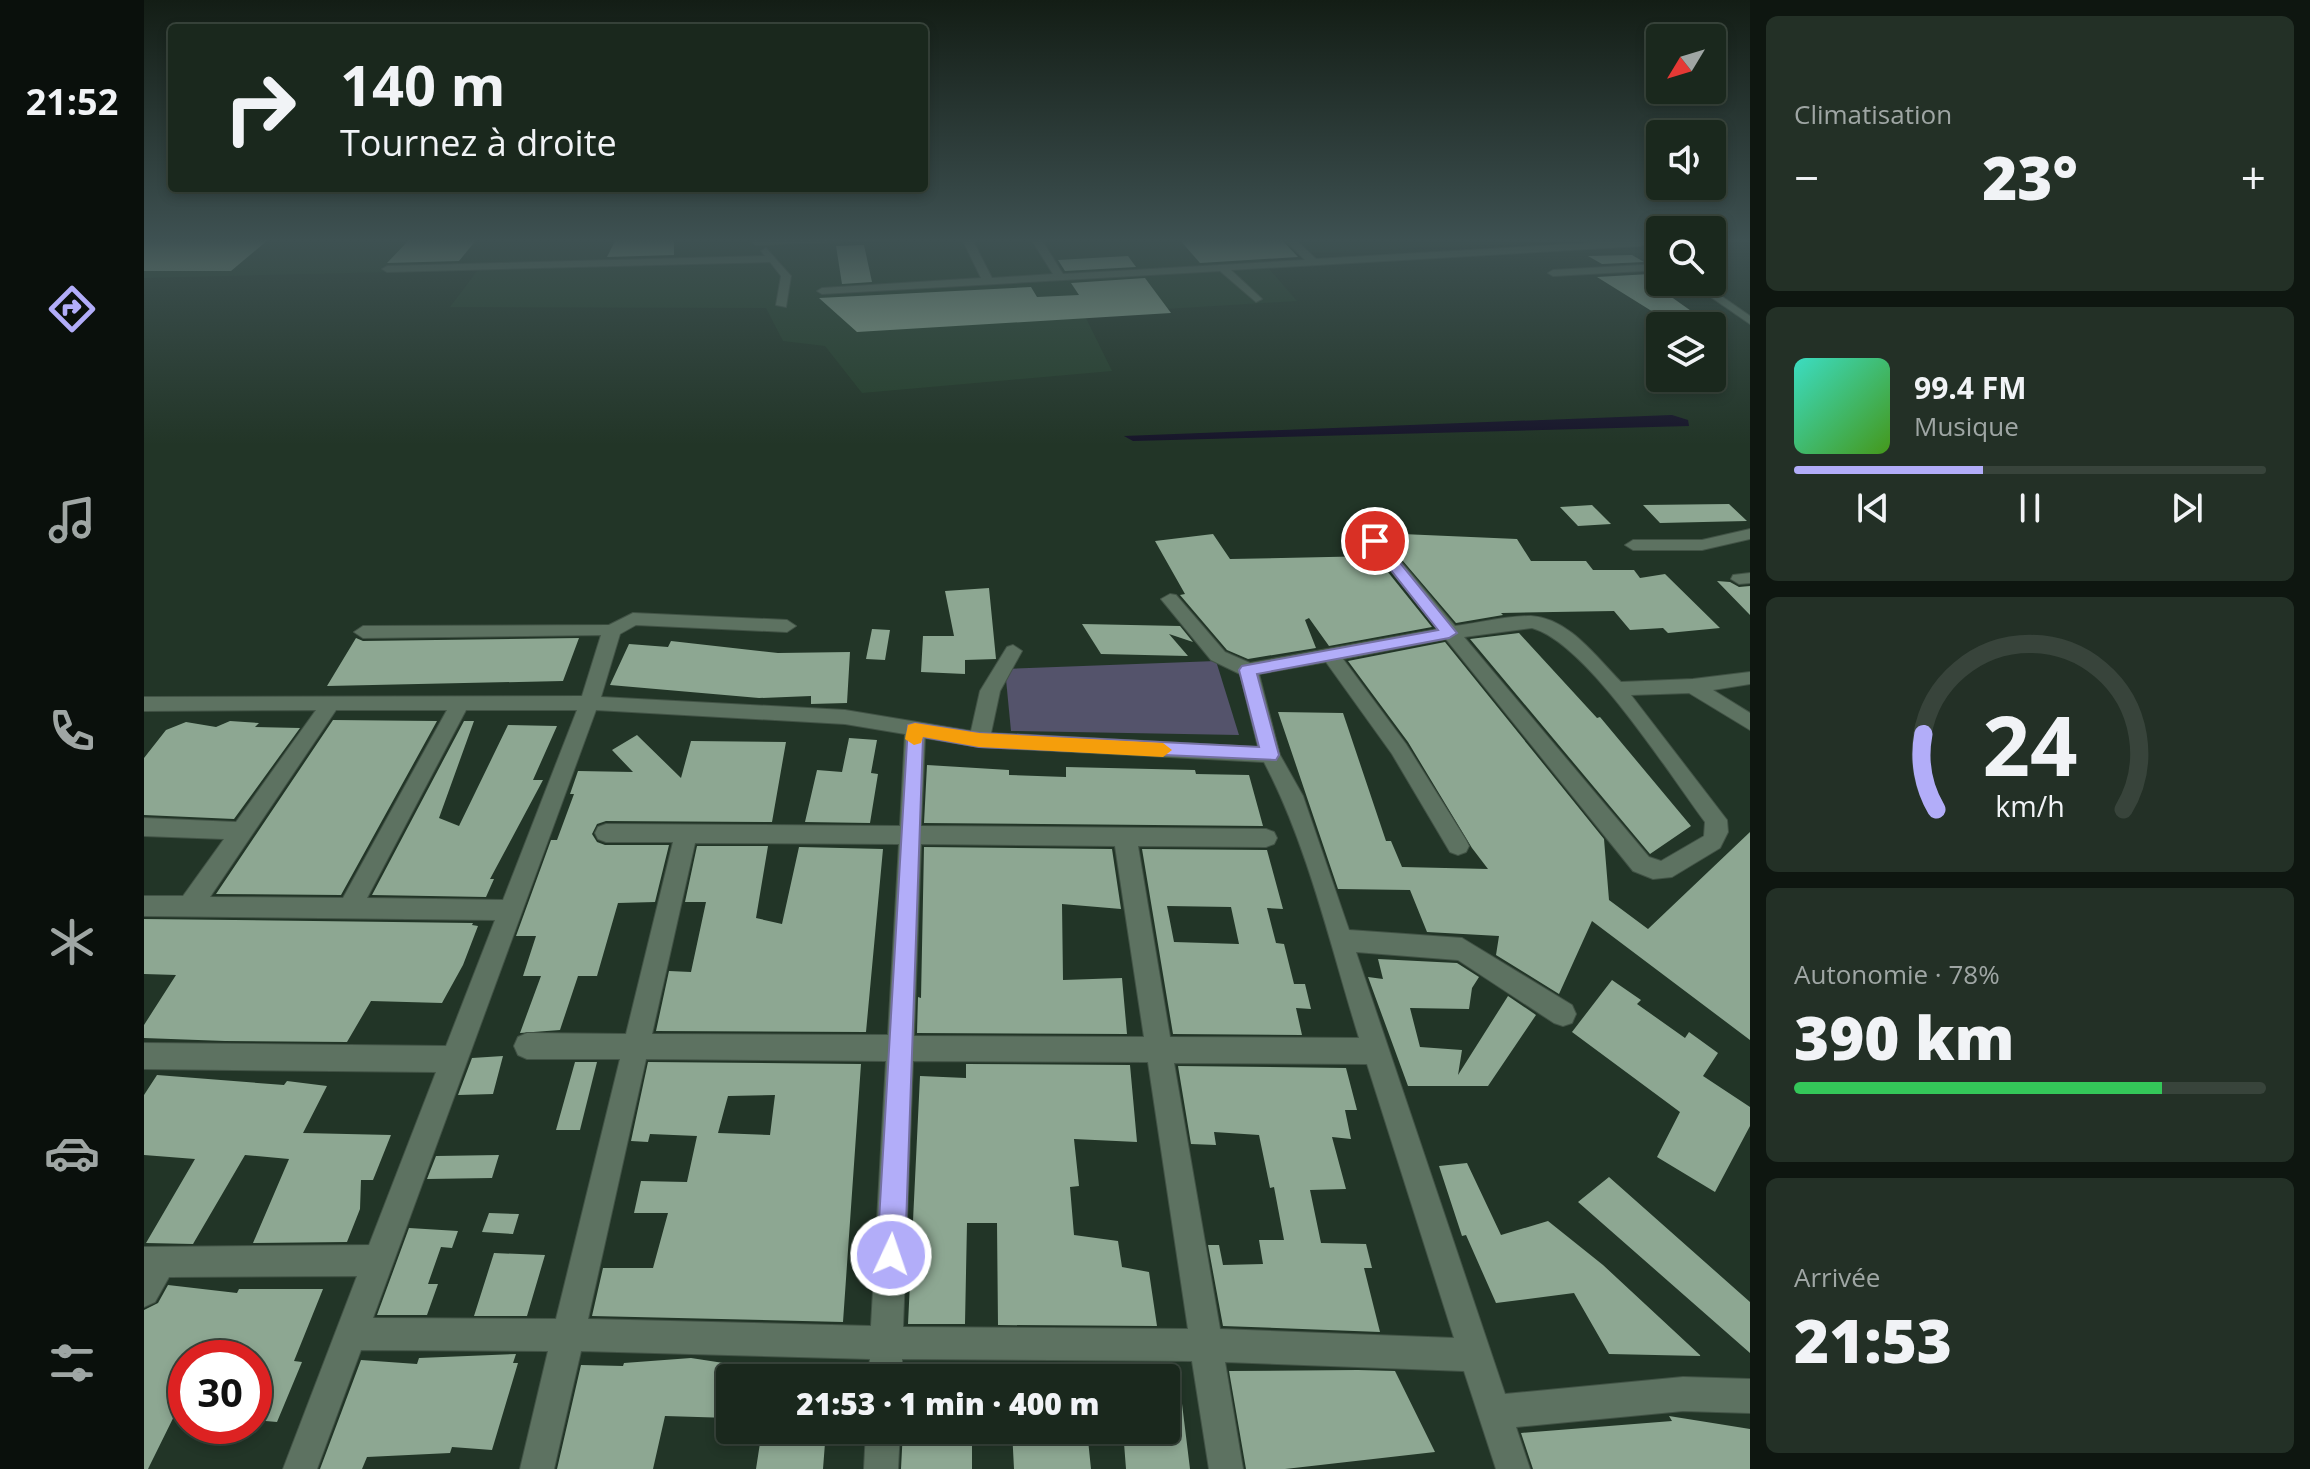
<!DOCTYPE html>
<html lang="fr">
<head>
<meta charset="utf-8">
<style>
	:root { --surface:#1a281d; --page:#233026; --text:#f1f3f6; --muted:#9fa6a4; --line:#38443b; --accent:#b2adf9 }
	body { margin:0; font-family:"Open Sans",sans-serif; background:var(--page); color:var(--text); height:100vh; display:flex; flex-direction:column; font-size:30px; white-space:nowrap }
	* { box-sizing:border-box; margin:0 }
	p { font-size:26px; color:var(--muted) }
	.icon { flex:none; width:44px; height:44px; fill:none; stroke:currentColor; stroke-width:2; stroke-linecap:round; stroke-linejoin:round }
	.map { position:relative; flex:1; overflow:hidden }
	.details { display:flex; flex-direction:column; gap:16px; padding:16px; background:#0e1610; width:560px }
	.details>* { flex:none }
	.top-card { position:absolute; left:24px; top:24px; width:760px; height:168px; border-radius:8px; box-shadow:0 4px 12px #0003,0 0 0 2px var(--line); background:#1a281d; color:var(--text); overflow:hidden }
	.needle { width:52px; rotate:232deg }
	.buttons { position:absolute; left:1502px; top:24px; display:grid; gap:16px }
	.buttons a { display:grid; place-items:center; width:80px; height:80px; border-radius:8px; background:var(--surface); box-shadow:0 4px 12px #0003,0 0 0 2px var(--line); font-size:40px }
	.speed { position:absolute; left:24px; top:1340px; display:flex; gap:16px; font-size:40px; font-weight:700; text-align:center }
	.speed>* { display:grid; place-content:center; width:104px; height:104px; border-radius:50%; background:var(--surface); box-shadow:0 4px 12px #0003,0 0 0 2px var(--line); line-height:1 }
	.speed .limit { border:12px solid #d22; background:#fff; color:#111 }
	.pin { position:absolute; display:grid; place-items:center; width:68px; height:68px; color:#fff; margin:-34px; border:4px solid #fff; border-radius:50%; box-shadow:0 2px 8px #0007 }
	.me { position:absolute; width:88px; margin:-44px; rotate:3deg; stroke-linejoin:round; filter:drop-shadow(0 0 6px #0008) }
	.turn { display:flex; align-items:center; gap:28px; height:168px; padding:0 40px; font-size:36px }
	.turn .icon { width:104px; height:104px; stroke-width:2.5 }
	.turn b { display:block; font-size:56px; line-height:68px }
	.big { font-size:60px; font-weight:800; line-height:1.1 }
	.details .card { flex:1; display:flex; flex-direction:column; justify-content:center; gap:12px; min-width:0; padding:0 28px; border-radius:12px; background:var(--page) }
	.details .dial { align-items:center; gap:0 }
	.dial svg { height:208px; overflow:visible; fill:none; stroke:var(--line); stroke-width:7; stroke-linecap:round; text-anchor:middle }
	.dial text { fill:var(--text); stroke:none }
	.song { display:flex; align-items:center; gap:24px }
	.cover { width:96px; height:96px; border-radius:12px; background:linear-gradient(135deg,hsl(170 70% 55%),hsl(100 70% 35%)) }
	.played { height:8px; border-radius:4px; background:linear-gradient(90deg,var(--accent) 40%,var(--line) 40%) }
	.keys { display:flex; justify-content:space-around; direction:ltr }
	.heat { display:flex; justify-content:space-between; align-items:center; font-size:44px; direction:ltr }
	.charge { height:12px; border-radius:6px; background:linear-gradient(90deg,#34c759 78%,var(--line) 0) }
	.trip { position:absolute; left:572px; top:1364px; width:464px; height:80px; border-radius:8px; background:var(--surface); box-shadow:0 4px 12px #0003,0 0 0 2px var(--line); font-weight:800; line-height:80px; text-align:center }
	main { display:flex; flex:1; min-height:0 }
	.menu { display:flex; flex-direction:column; width:144px; justify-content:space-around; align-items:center; background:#0a100c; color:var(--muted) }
	.menu .icon { width:56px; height:56px }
	.menu .selected { color:var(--accent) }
	.menu b { font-size:36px; color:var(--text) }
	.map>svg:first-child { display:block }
</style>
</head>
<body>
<main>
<nav class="menu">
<b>21:52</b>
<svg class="icon selected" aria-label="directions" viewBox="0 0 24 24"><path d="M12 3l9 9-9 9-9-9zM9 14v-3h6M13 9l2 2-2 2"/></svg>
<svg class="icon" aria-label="music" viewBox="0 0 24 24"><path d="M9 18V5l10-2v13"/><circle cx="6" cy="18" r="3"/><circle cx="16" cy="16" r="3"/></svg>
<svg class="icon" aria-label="phone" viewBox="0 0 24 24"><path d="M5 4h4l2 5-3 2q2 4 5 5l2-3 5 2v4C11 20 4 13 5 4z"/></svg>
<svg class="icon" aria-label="climate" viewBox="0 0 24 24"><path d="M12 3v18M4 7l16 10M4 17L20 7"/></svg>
<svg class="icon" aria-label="car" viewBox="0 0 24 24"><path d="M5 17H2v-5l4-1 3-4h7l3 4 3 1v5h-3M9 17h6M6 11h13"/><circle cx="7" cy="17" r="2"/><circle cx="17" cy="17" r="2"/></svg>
<svg class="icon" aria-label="filters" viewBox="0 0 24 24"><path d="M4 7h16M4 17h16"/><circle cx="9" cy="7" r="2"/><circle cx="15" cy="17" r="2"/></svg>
</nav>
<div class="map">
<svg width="1606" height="1469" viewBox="0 0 1606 1469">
	<rect width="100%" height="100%" fill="#223527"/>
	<!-- built -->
	<path fill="#26402c" d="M0 239 1447 240 1113 255 1153 301 940 314 968 371 718 393 681 346 639 341 622 308 306 307 334 270 0 278Z"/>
	<!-- green -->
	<path fill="#54536b" d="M1072 661 1095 735 867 731 861 669Z"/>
	<!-- water -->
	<path fill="#17152a" d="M1528 415 1544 420 1545 426 989 441 980 436Z"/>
	<!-- building -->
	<path fill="#8da792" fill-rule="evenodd" d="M0 239H125L87 271H0Z
		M266 239H333L315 261 243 263Z
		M472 239H530V255L463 257Z
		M1035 239H1137L1154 257 1056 263Z
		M720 245 728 282 698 284 692 246Z
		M1488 255 1500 262 1458 264 1444 256Z
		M984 256 992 267 921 271 914 260Z
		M1506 274 1502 279 1550 313 1514 315 1453 277Z
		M1001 278 1027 313 713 332 675 298 887 287 893 297 935 295 927 283Z
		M1585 504 1603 521 1516 523 1499 505Z
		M1448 505 1467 524 1434 526 1416 507Z
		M1235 533 1373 539 1387 561H1442L1449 570H1490L1496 578 1521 574 1576 628 1524 633 1519 628 1486 630 1470 611 1357 613 1359 615 1312 623Z
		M1069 534 1086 559 1231 556 1288 627 1185 646 1165 618 1161 620 1172 648 1104 659 1083 650 1036 595 1041 594 1011 541Z
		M1573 581 1586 582 1595 587 1606 586V615Z
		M845 588 852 659 821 660V674L777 672 779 636H810L801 591Z
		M938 624 1036 626 1049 642 1025 634 1044 656 957 654Z
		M728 629 746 630 741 660 722 659Z
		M1375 633 1453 718 1456 717 1547 826 1506 854 1326 639Z
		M212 638 219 641 435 638 419 681 183 686Z
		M527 641 634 653 706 652 703 703 667 704V696L615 698 466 685 485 644 524 647Z
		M1301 642 1460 839 1465 900 1504 929 1606 832V1040L1448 921 1415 994 1352 955 1355 936 1283 932 1266 890 1194 889 1134 712 1199 713 1242 841H1247L1258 867 1344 869 1328 848 1264 742 1204 661Z
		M189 720 293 721 197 895 72 894Z
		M86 721 115 723 111 727 156 728 90 819 0 815V758L22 730 42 722 72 727Z
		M320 721H330L295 818 315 826 364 725 413 726 389 780H399L346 879H350L342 897 228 895Z
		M493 735 537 778 547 741 642 742 628 822 462 821 453 824 448 834 453 842 461 845H525L511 902 474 903 453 976H434L416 1030 376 1033 397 976H379L392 936H372L407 840H413L430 794H426L434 771 489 772 468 750Z
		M705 738 733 740 727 773 734 774 726 823 661 822 673 770 698 772Z
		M783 765 865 770V775L922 777V767L1051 770 1052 774 1105 775 1119 826 780 823Z
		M553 846H624L612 918 638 924 655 847 739 849 722 1032 512 1031 525 971 547 972 562 902H541Z
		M780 847 968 849 977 909 918 904 919 980 978 978 983 1034 773 1033 774 997 777 998Z
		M998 849 1123 850 1139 909 1123 908 1132 943 1140 944 1150 984H1161L1167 1009 1152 1008 1158 1035 1029 1034ZM1023 906 1087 907 1095 944 1030 942Z
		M0 919 329 923 328 925 334 926 319 965 298 1003 227 1001 203 1042 81 1041 0 1038V1025L32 975 0 974Z
		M1234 959 1313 963 1335 977 1328 988 1325 1009 1266 1008 1276 1047 1318 1050 1314 1075 1364 996 1392 1015 1344 1086H1264L1224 977 1239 979Z
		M1468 980 1497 1000 1493 1004 1541 1038 1545 1032 1574 1053 1559 1076 1606 1107V1126L1571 1192 1513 1157 1536 1112 1428 1032Z
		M359 1056 349 1094 314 1095 328 1058Z
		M431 1062H453L436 1130H412Z
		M504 1062 717 1064 699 1322 448 1316 459 1268H509L524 1213H490L497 1181 543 1182 553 1136 506 1134 504 1142 487 1141ZM631 1095 626 1135 574 1133 584 1096Z
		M822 1064 986 1065 993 1142 930 1139 935 1186 926 1187 930 1235 974 1241 978 1267 1005 1272 1013 1326 854 1325 853 1223H823L821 1324H764L776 1076 822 1078Z
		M1034 1066 1202 1068 1213 1110H1201L1207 1139 1188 1137 1202 1189 1166 1190 1177 1243 1222 1244 1228 1268H1220L1236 1332 1079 1326 1064 1245H1075L1079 1265 1119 1264 1115 1240H1140L1130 1187 1126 1188 1115 1135 1070 1132 1072 1145 1047 1144Z
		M13 1075 140 1085 143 1081 183 1086 159 1133 247 1135 229 1180H217L216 1209 203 1242 109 1243 145 1159 101 1155 49 1244 2 1243 51 1159 0 1155V1095Z
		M355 1155 348 1178 283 1179 292 1156Z
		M1323 1163 1357 1235 1404 1221 1459 1265 1557 1356 1465 1354 1430 1293 1352 1303 1322 1235 1318 1236 1295 1166Z
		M1465 1177 1606 1302V1353L1434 1202Z
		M345 1213 375 1214 369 1234 338 1232Z
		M265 1228 314 1231 308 1248 297 1247 284 1284H294L283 1315H233Z
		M350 1253 401 1255 383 1316H330Z
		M24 1285 93 1293 95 1289H179L150 1361 158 1362 133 1422 110 1420V1358H42V1392L4 1469H0V1310L14 1303Z
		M372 1354 369 1363H374L348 1450 308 1447 306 1453 223 1457 218 1469H176L217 1360 273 1364 275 1358Z
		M547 1358 586 1364V1418L521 1416 509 1469H413L437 1365 479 1366 480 1363Z
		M1214 1370 1251 1371 1291 1452 1141 1469H1102L1085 1371Z
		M1034 1371 1046 1469H982L979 1430H1022V1372Z
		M1525 1416 1606 1429V1469H1389L1377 1433 1528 1421Z
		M618 1430H682L679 1469H612Z
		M759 1430H815V1439L828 1440V1469H757Z
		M868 1430H943L947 1469H870Z"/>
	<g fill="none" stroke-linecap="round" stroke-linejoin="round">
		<defs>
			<path id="minor" d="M610 239H761L612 245 607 242Z
				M818 239H828L848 278 909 274 887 239H897L919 274 1161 260 1140 239H1151L1172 259 1497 240 1502 243 1497 246 1087 270 1116 297 1118 299 1112 302 1076 271 678 294 673 291 678 288 837 278Z
				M622 248 647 276 642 307 632 305 637 276 626 262 243 272 238 269 243 266 621 256 617 251Z
				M1516 264V270L1409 276 1404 273 1409 270Z
				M1545 282H1557L1606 316V324Z
				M1606 529V539L1558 550H1489L1481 545 1489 540H1558Z
				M1231 536 1237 538 1311 626C1335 623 1362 616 1387 616 1425 618 1452 657 1477 682L1549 679 1606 672V684L1569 690 1606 713V730L1545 693 1487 695 1583 820 1584 832 1576 848 1528 877 1509 879 1489 871 1302 639 1199 659 1262 744 1322 840 1325 846 1322 852 1314 855 1306 852 1248 754 1182 662 1115 674 1136 755 1159 796 1205 930 1318 938 1428 1005 1432 1014 1428 1023 1419 1026 1410 1023 1314 960 1212 952 1361 1394 1539 1377 1606 1379V1413L1539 1411 1372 1427 1386 1469H1352L1320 1371 1081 1362 1099 1469H1065L1048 1361 758 1359V1378H724L726 1359 437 1351 410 1469H376L404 1351 217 1350 173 1469H139L213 1276 25 1277 11 1302 0 1307V1247L225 1245 292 1072 0 1069V1043L302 1046 351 920 0 916V896H39L80 839 0 836V818L92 822 172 710 0 711V697L438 696 457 635 219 638 210 632 219 626 465 625 489 613 643 620 652 626 643 632 492 625 476 634 457 697 701 710 827 731 836 691 863 647 869 645 878 651 856 691 847 733 1114 747 1096 674 1067 660 1017 599 1026 594 1032 595 1081 652 1106 663 1294 629 1223 541ZM1388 628C1443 643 1525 774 1561 822L1560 836 1517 861 1505 857 1320 637ZM192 710H303L199 898 66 897ZM322 710H433L359 900 223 898ZM452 710 701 724 761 734 756 826 462 824 454 827 451 833 454 839 462 842H529L482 1034 383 1033 374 1037 370 1046 374 1055 383 1059H476L412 1319 229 1318ZM781 738 835 747 1120 762C1164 846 1187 948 1215 1038L1026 1037 994 846 1122 847 1130 844 1133 838 1130 832 1122 829 777 826ZM551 843 755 844 744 1035 508 1034ZM777 844 971 846 1000 1037 770 1036ZM502 1059 742 1061 727 1326 444 1319ZM769 1061 1004 1062 1044 1329 759 1327ZM1030 1063 1223 1064 1310 1338 1076 1329Z
				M1606 573V583L1595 584 1587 579 1589 575Z
				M722 1430H756L754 1469H720Z"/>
		</defs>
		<!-- minor casing -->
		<use href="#minor" stroke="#425346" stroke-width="2"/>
		<!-- minor -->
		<use href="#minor" fill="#5d7261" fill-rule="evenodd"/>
	</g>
	<!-- sky -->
	<linearGradient id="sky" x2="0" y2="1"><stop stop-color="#131d15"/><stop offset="0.54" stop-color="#3e5152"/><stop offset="1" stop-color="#3e5152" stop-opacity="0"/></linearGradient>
	<rect width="1606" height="445" fill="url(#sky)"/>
	<!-- route -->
	<path fill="#b2adf9" stroke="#7470a2" stroke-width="2" d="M1231 537 1236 538 1313 633 1305 638 1113 674 1135 755 1132 760 835 747 779 737 761 1255 757 1264 747 1269 737 1264 733 1255 764 725 771 723 835 733 1115 747 1095 670 1098 666 1294 630 1224 541Z"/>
	<!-- slow -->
	<path fill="#f59e0b" d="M771 723 835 733 1019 743 1028 750 1019 757 835 747 779 737 777 743 770 745 761 739 764 725Z"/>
</svg>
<div class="buttons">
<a><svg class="needle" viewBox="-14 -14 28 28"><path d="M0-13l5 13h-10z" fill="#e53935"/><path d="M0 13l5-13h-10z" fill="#9fa6a4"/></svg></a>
<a><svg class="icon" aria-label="sound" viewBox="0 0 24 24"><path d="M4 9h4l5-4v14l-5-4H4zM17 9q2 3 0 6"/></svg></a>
<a><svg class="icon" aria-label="search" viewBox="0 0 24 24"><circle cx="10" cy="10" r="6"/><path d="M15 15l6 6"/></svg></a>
<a><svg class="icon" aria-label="layers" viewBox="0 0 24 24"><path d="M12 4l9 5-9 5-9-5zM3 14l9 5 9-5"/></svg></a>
</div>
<div class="speed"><div class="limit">30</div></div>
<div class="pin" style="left:1231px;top:541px;background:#d93025"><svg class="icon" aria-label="arrive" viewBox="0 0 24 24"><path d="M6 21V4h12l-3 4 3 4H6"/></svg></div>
<svg class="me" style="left:747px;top:1255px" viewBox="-20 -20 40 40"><circle r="17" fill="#b2adf9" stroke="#fff" stroke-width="3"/><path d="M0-11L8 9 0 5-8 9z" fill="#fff"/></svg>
<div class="trip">21:53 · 1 min · 400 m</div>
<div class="top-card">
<div class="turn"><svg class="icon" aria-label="right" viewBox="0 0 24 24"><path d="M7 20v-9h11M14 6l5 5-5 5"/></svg><div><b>140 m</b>Tournez à droite</div></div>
</div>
</div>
<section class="details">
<div class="card"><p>Climatisation</p>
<div class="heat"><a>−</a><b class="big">23°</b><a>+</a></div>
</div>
<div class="card">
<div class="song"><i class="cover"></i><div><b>99.4 FM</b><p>Musique</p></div></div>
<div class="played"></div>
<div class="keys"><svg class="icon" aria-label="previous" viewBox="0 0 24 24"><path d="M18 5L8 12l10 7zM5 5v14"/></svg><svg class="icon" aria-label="pause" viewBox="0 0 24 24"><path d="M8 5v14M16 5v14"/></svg><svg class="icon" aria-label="next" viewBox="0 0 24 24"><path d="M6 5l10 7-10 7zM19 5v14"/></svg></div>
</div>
<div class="card dial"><svg viewBox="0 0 100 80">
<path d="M14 69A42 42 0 1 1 86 69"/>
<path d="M14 69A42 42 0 0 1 9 40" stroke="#b2adf9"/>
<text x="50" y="56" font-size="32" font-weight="700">24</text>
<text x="50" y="72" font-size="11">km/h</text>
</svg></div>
<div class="card"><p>Autonomie · 78%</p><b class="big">390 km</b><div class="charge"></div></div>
<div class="card"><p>Arrivée</p><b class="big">21:53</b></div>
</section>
</main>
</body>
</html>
